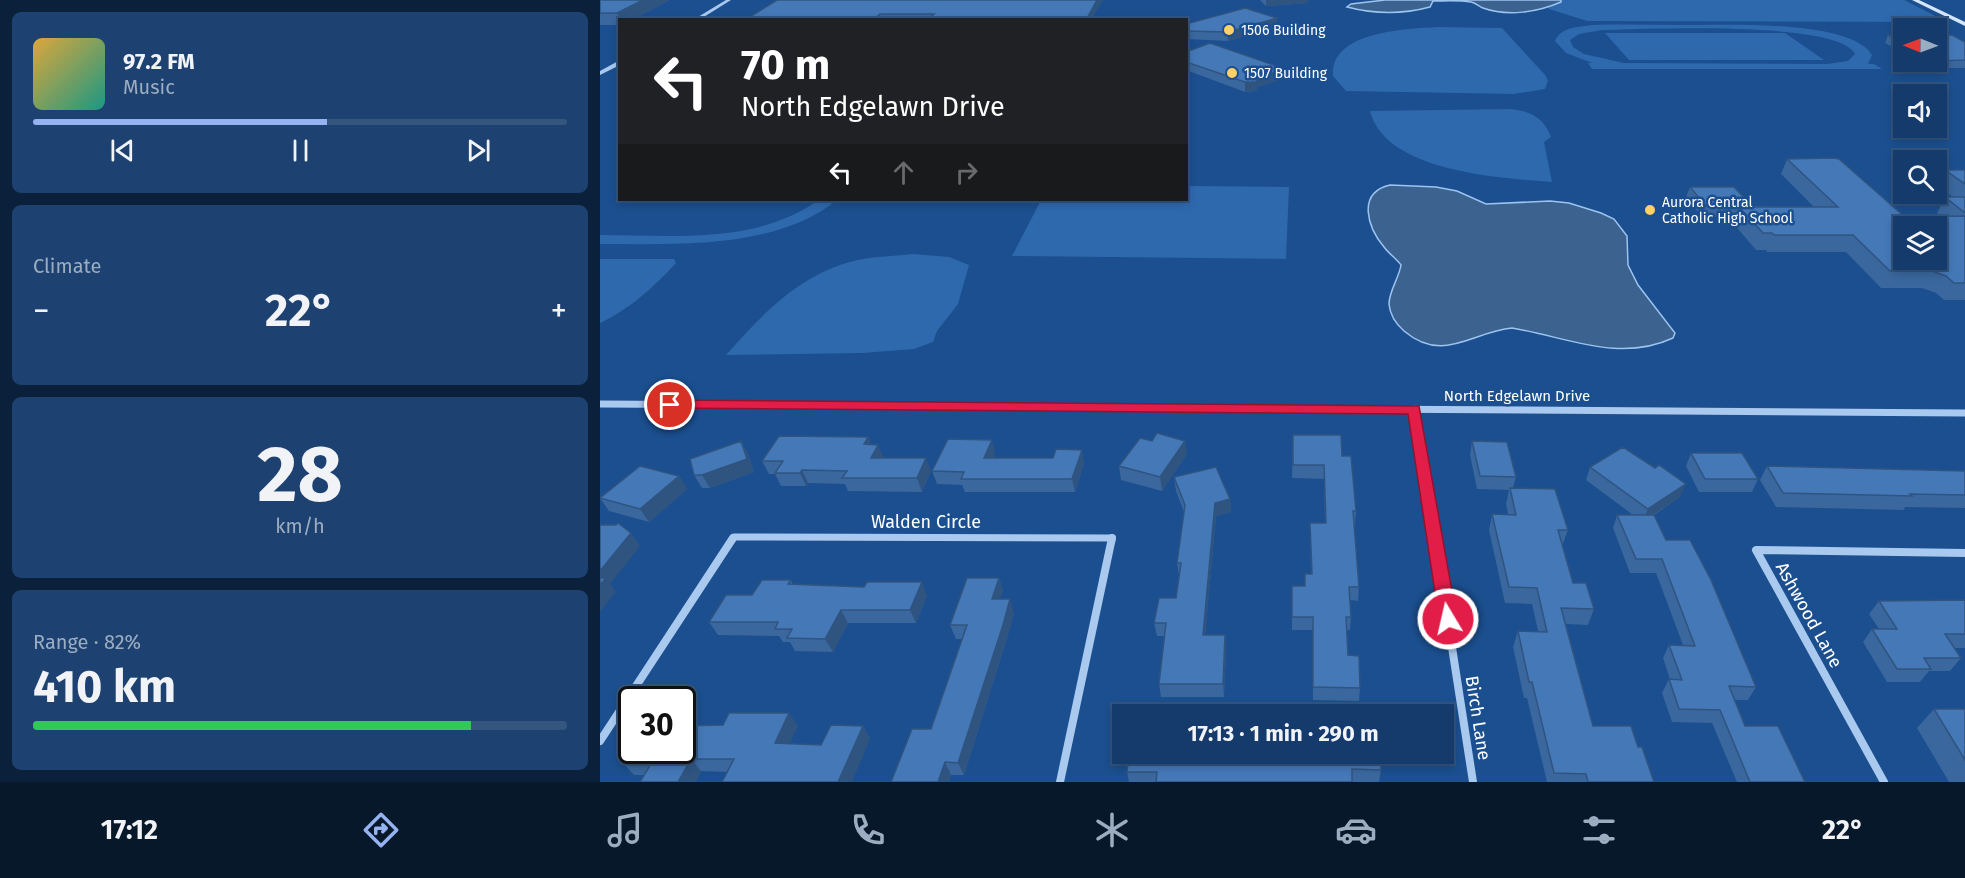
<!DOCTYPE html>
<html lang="en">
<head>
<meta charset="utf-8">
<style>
	:root { --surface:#143b6b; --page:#1d4271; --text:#f1f3f6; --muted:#9dadc1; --line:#33557e; --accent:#95b2f1 }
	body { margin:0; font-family:"Fira Sans",sans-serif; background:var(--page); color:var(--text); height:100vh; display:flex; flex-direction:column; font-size:22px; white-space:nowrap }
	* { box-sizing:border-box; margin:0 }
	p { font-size:20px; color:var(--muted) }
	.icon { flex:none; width:33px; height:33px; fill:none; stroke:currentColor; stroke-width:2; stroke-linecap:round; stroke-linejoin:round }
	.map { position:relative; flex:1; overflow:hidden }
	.side { display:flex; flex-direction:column; gap:12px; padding:12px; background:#0b203b; width:600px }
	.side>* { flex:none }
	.hud { position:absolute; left:18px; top:18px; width:570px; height:183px; border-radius:0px; box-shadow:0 3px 9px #0003,0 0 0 2px var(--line); background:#202124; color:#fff; overflow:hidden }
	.needle { width:39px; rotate:271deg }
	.tools { position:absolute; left:1293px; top:18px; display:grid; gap:12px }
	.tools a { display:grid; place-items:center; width:54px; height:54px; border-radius:0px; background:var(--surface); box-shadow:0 3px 9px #0003,0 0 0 2px var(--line); font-size:30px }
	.speed { position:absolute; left:18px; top:686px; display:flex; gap:12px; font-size:30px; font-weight:700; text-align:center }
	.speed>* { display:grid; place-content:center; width:78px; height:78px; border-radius:50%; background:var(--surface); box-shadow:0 3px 9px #0003,0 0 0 2px var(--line); line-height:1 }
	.speed .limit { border:3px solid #111; border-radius:9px; background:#fff; color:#111 }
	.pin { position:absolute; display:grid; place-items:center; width:51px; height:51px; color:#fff; margin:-26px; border:3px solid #fff; border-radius:50%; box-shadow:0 2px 6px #0007 }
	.me { position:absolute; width:66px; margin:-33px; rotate:351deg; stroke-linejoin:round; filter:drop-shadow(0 0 4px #0008) }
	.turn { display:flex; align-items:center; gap:21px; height:126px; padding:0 24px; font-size:27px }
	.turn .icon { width:78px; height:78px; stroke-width:2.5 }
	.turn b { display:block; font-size:42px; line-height:51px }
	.lanes { display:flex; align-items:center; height:57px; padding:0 24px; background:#0003; justify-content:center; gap:30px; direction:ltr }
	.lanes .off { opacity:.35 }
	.big { font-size:45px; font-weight:700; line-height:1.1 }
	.side .widget { flex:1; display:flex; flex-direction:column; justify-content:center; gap:9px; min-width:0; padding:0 21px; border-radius:9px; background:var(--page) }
	.side .dial { align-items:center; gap:0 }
	.dial b { font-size:78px; line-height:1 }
	.song { display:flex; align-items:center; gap:18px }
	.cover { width:72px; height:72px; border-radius:9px; background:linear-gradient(135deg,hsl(40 70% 55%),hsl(170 70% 35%)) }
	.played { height:6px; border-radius:3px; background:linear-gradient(90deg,var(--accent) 55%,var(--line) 55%) }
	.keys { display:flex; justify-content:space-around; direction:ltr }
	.heat { display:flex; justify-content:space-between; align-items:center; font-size:33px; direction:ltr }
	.charge { height:9px; border-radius:4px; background:linear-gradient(90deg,#34c759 82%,var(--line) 0) }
	.trip { position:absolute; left:512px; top:704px; width:342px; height:60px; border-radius:0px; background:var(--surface); box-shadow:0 3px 9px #0003,0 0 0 2px var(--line); font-weight:700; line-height:60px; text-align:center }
	.menu { display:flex; height:96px; justify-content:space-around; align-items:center; background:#08182b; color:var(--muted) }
	.menu .icon { width:42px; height:42px }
	.menu .selected { color:var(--accent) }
	.menu b { font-size:27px; color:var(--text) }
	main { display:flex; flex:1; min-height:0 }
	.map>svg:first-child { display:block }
</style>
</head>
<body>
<main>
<section class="side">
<div class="widget">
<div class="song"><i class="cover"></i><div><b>97.2 FM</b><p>Music</p></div></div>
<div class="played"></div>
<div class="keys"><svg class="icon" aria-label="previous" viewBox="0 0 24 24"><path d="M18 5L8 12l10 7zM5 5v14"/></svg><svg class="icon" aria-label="pause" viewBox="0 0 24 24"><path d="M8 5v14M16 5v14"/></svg><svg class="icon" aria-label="next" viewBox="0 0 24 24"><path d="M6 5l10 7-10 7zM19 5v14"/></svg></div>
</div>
<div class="widget"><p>Climate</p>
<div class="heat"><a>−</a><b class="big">22°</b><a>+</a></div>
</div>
<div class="widget dial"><b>28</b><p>km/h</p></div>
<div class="widget"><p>Range · 82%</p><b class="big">410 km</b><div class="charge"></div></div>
</section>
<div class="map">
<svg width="1365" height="782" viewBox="0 0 1365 782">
	<rect width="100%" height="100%" fill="#1b4f8f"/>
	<!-- green -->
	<path fill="#2e69ad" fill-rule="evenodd" d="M942 0H1304L1347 22 987 21 949 9Z
		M992 25C1023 24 1054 25 1085 25 1123 25 1251 19 1272 55L1268 64H1274L1282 69H992L988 63H992L966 53 955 41C960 27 979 27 992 25ZM1002 30C1043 29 1238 20 1255 54L1248 61 1227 64 1024 63 984 54 973 47 970 40 979 34Z
		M837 27 902 28 946 76 948 81 945 89 914 94 746 91 733 76C730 31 807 29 837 27Z
		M1005 33H1185L1224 60H1029Z
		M910 109C931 111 944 118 951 137L944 142 952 182C901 178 785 172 770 111Z
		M587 186 689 187 686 259 412 256 441 200H586Z
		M218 200H237C175 250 75 244 0 244V235C71 235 157 245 218 200Z
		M313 254 349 257 369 265 358 304 337 331 333 342 314 349 263 353 126 355C164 312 204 270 263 259 279 256 296 256 313 254Z
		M0 259H74L76 263C54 287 30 309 0 323Z"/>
	<!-- water -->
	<path fill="#3c6290" stroke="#9cc4f0" stroke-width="1.5" d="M785 0H961V2C938 12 908 17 883 8 878 6 876 3 871 2 859 0 845 1 833 1L830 7C804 14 774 14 747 7L751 4Z
		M790 185 836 187 857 191 886 204 950 201 969 203 1001 213 1014 219 1027 236 1028 265 1038 285 1075 333 1073 338C1019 363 967 337 912 328 871 332 843 364 804 331 796 324 790 316 789 304 789 291 799 278 801 265 796 258 789 254 784 247 768 228 756 193 790 185Z"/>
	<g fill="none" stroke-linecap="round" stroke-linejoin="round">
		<!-- minor-far1 -->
		<path stroke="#a9c9ee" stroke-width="7" d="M0 404 1365 413
			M815 409 835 540
			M132 540 134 537 512 538V540"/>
		<!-- minor -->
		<path stroke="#a9c9ee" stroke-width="8" d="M835 538 873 782
			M0 741 133 538
			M460 782 512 538
			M1284 782 1156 550 1365 553"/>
		<!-- tertiary -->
		<path fill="#a9c9ee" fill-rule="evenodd" d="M126 0H131L99 20H93Z
			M20 60V65L0 75V71Z"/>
		<!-- secondary -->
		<path fill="#d6e6fa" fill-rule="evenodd" d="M1312 0H1319L1365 22V26Z"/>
	</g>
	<!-- wall -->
	<path fill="#3a679d" d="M0 0H70L32 20H20V25H0Z
		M177 0 491 20H145Z
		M660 0H708V3L666 6Z
		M677 18V26L628 41 586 39V24Z
		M1288 35H1304V53L1285 43Z
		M1336 35 1365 42V68H1329L1318 62H1336Z
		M586 52 685 69V78L657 87 656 91 645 92 586 70Z
		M1187 159 1305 217 1341 216 1337 213 1345 197H1353L1337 185 1345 170H1365V300H1344L1336 293 1322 288H1281L1246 252H1167L1166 250H1156L1133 223 1135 217H1102L1086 197 1090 187 1152 206 1214 207 1181 174Z
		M693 435 742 456 756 511 755 524H754L759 587 758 601 750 600 751 617 750 630H747L748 655 760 688 759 701 713 700V630H692V586H704L711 574 710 523H725L724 479 692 478Z
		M268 437 271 445 283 458 331 471 322 492 248 491 245 484 208 483 206 486H181L175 474H169L162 461Z
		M141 441 148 454 154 472 110 488H102L94 475Z
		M872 441 916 477 913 488 968 530 962 546 973 583 994 609 988 625 966 624 993 726 1038 747 1054 782H947L927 698H924L913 647 918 631H938L932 604 905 603 889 530 892 514H908L906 504 909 490 877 489 870 455Z
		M395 453 393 458 484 463 475 492H365L362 485 337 484 332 471Z
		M1091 453 1158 479 1152 492H1099L1086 466Z
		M587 454 562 491 521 480 519 466Z
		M1167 466 1365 471V508L1305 507 1304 510 1176 507 1160 480Z
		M990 467 1080 497 1054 515 1066 540 1156 687 1148 700H1134L1145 726 1205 782H1137L1112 723 1072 722 1062 693 1069 679H1070L1063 658 1069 645H1083L1056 573H1030L1013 528 1017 515H1033L986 480Z
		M79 476 87 489 49 522 9 511 0 498V497Z
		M574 477 630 499 631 512 616 516 605 635H625L626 648 624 697H561L559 684 564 636H557L554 623 576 598 579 576 577 563 584 512 576 491Z
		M399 578 403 591 400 599 414 613 407 638 364 775H351L349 782 331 729 362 639H356L350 625Z
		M191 580 193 585 327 595 316 623H248L233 652 195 651 190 642H183L179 636 118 635 109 622 152 595Z
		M1365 600V648H1354L1361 658 1350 671H1329L1320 682H1287L1263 642 1272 629H1279L1269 614 1279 601Z
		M1334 709H1365V782H1349L1317 728Z
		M198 726 189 744 221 745 263 726 270 739 127 772 101 771 96 782H40L44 775H34L22 762Z
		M529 753 781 770 779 782H529L527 772Z"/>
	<!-- shaded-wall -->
	<path fill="#305480" d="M43 0H70L32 20H20L17 13Z
		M497 0H503L491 20H486Z
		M666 0H708V3L666 6Z
		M280 14 282 20H273Z
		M677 18V26L628 41V32Z
		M685 69V78L657 87 656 91 645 92V82Z
		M268 437 273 450 264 444Z
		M392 440 395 453 388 472 384 458Z
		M141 441 148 454 154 472 110 488 102 475Z
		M585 441 587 454 562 491 560 477Z
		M278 445 284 458H271Z
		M482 450 484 463 475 492 472 479Z
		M326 458 331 471 322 492 317 478Z
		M202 470 208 483 206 486 200 473Z
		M79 476 87 489 49 522 40 509Z
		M1086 484 1080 497 1042 522 1048 509Z
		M630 499 631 512 616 516 604 649 603 635 615 503Z
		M31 533 40 546 10 584 16 592 0 612V571Z
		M399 578 403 591 396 613 392 599Z
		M322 582 327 595 316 623 310 610Z
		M410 599 414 613 407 638 364 775 358 763Z
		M241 610 248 623 233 652 225 639Z
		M625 635 626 648 624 697 623 684Z
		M189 713 198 726 184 756 175 743Z
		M263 726 270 739 252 782H238Z
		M91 759 101 771 96 782H78Z
		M345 762 351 775 349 782H338Z"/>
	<!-- building -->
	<path fill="#4478b7" stroke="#305480" stroke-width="1.5" fill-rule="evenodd" d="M0 0H43L17 13H0Z
		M177 0H497L486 20H328L334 14H280L273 20H145Z
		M645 8 677 18 628 32 586 31V24Z
		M1288 35H1304V44Z
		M1336 35H1352L1365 42V60L1336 61Z
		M610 43 685 69 657 78 656 82H645L586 62V52Z
		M1233 158 1239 159 1305 217 1365 216V283H1354L1346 276 1332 271H1290L1253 235H1174L1172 233H1163L1139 207H1238L1187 159ZM1304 226H1336V260H1304Z
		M1345 170H1365V184Z
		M1090 187H1134L1152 206H1106Z
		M1345 197H1365V213Z
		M557 433 585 441 560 477 519 466 540 438 552 441Z
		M693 435H741L742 456H751L756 511H753L759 587H749L751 617H746L748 655 759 656 760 688 713 687V617H692V586H705V574H712L710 523H726L724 465H693Z
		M179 436 268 437 264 444 278 445 271 458H326L317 478H242L247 471 202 470 200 473H175L183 461H162Z
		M348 439 392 440 384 458H453L456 449 482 450 472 479H361L364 472 332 471Z
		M141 441 147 459 102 475H94L90 459Z
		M872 441 907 442 916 477 880 476Z
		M1023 447 1055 468 1059 465 1086 484 1048 509 990 467Z
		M1091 453H1142L1158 479H1105Z
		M40 466 79 476 40 509 0 498Z
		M1167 466 1365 471V495L1310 494 1312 496 1183 493Z
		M616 467 630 499 615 503 603 635H625L623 684H559L566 623H554L559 598H576L581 563H577L585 505 574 477Z
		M910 488 955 489 968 530H958L973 583H986L994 609 961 608 993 726H1031L1038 747H1042L1054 782H988L986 774 954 773 932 682H929L918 631 947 632 937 588 909 587 892 514 916 515Z
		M1017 515H1054L1066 540H1090L1111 580 1156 687 1129 686 1145 726H1178L1205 782H1150L1120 710 1079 709 1069 679 1082 680 1069 645 1095 646 1062 559H1036Z
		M18 523 31 533 0 571V525H16Z
		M0 578H6L0 585Z
		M367 578H399L392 599H410L403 625 358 763 345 762 338 782H291L312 729H331L367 625H350Z
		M162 580H191L188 584 264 587 267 582H322L310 610H241L225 639 187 638 192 629H175L178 622H109L126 595H152Z
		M1365 600V634H1345L1361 658H1324L1331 669H1297L1272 629H1297L1279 601Z
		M1334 709H1365V760Z
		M129 713H189L175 743 221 745 231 725 263 726 238 782H122L134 759H91L78 782H40L52 762H22L32 747V750H82V726L123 725Z
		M529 753H780L781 770 752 769V782H556L557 772H527Z"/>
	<!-- route -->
	<path fill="#e11d48" stroke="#92132f" stroke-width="1.5" d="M70 400 819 406 857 619 854 624 848 626 841 624 839 619 808 414 65 408 63 405 65 402Z"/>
	<!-- markers -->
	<g fill="#ffd166" stroke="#1b4f8f" stroke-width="2">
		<circle cx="629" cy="30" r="6"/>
		<circle cx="632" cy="73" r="6"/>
		<circle cx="1050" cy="210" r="6"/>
	</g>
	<g text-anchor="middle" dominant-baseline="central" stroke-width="5" stroke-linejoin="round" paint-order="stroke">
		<!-- far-poi labels -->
		<g font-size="14" fill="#fff" stroke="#1b4f8f" text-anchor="start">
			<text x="641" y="30">1506 Building</text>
			<text x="644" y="73">1507 Building</text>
			<text x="1062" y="202">Aurora Central<tspan x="1062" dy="16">Catholic High School</tspan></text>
		</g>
		<!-- street labels -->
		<g font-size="15" fill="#fff" stroke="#1b4f8f">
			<text x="917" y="396">North Edgelawn Drive</text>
		</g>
		<!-- near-street labels -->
		<g font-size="18" fill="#fff" stroke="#1b4f8f">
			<text x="326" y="522">Walden Circle</text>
			<text transform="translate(1209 615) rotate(61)">Ashwood Lane</text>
			<text transform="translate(878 718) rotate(81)">Birch Lane</text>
		</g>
	</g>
</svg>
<div class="tools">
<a><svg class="needle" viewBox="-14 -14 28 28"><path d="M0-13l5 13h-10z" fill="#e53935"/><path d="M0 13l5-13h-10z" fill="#9dadc1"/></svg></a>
<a><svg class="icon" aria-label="sound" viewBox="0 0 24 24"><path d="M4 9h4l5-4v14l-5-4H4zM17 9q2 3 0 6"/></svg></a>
<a><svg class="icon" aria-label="search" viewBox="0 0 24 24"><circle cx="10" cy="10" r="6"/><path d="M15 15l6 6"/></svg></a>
<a><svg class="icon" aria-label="layers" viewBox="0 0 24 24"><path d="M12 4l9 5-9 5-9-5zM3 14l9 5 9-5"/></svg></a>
</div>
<div class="speed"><div class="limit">30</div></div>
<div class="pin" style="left:70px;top:405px;background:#d93025"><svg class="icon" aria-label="arrive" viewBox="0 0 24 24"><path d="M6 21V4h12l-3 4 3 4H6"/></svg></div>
<svg class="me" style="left:848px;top:619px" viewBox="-20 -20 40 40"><circle r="17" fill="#e11d48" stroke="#fff" stroke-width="3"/><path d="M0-11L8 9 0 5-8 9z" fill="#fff"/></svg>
<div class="trip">17:13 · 1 min · 290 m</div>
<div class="hud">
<div class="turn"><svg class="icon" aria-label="left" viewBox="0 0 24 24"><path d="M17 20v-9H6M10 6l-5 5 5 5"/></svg><div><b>70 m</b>North Edgelawn Drive</div></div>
<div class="lanes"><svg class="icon" aria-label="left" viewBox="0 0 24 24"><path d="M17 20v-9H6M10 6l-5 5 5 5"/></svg><svg class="icon off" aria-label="ahead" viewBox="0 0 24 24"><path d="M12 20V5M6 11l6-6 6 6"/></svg><svg class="icon off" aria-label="right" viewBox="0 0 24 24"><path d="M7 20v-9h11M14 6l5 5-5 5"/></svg></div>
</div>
</div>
</main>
<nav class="menu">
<b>17:12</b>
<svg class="icon selected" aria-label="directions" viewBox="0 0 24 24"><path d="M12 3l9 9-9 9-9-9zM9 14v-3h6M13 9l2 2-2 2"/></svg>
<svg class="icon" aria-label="music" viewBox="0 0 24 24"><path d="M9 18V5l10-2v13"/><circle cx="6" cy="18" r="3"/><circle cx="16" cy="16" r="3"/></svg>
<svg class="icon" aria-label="phone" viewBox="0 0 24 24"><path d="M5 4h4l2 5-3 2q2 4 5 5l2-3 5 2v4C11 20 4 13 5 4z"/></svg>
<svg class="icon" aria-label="climate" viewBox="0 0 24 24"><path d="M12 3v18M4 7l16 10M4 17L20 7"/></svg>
<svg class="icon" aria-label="car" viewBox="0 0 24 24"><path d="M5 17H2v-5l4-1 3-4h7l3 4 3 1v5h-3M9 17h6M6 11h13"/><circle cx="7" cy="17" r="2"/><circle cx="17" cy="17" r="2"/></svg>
<svg class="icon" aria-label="filters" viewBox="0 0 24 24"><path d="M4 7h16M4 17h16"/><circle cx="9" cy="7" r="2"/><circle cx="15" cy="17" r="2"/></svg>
<b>22°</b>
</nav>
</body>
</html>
